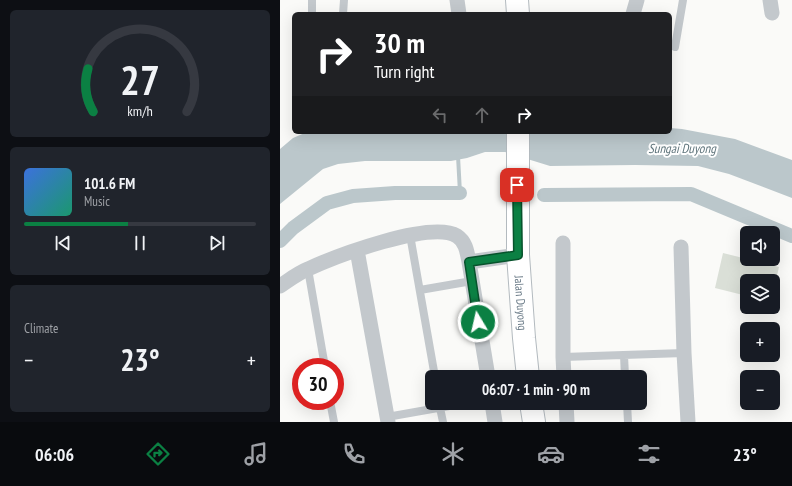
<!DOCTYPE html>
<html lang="en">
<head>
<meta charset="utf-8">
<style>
	:root { --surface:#171b24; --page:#20242c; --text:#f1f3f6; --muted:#9ea1a6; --line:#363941; --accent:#0b8043 }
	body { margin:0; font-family:"PT Sans Narrow",sans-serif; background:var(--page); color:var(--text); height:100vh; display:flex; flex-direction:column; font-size:15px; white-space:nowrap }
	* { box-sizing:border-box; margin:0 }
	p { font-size:13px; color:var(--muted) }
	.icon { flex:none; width:22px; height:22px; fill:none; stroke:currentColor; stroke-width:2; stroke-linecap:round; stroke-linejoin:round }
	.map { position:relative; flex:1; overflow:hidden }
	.sheet { display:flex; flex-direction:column; gap:10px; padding:10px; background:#0d0f14; width:280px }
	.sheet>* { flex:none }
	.top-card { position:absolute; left:12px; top:12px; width:380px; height:122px; border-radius:6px; box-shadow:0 4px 16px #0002; background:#202124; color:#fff; overflow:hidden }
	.tools { position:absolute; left:460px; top:226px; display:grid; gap:8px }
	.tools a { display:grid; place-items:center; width:40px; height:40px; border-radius:6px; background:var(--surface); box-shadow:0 4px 16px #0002; font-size:20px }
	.speed { position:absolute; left:12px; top:358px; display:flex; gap:8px; font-size:20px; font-weight:700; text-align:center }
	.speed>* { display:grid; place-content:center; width:52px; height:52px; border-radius:50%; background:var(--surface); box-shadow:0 4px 16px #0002; line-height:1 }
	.speed .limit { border:6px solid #d22; background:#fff; color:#111 }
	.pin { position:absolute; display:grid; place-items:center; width:34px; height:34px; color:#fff; margin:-17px; border-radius:8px; box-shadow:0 2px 6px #0006 }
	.me { position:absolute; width:44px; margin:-22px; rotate:351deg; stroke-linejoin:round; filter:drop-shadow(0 0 3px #0008) }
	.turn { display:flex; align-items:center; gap:14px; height:84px; padding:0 16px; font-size:18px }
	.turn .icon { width:52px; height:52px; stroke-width:2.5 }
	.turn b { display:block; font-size:28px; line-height:34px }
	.lanes { display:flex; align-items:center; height:38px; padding:0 16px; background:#0003; justify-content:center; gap:20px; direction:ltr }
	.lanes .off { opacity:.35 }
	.big { font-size:30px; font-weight:800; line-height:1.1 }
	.sheet .card { flex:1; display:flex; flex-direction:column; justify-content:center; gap:6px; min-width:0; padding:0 14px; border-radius:6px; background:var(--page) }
	.sheet .dial { align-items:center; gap:0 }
	.dial svg { height:104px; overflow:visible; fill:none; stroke:var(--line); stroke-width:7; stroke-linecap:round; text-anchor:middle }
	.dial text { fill:var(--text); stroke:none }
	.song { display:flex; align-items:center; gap:12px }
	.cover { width:48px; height:48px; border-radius:6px; background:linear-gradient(135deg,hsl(220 70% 55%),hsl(160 70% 35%)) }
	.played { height:4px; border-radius:2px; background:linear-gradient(90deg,var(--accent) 45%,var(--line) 45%) }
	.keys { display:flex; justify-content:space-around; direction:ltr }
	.heat { display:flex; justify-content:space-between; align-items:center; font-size:22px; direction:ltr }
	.trip { position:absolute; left:145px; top:370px; width:222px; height:40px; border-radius:6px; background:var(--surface); box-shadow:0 4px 16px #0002; font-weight:800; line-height:40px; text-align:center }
	.menu { display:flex; height:64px; justify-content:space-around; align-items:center; background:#090b0e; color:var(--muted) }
	.menu .icon { width:28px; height:28px }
	.menu .on { color:var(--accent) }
	.menu b { font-size:18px; color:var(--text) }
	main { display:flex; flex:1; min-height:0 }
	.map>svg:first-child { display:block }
</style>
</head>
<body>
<main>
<section class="sheet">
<div class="card dial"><svg viewBox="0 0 100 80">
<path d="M14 69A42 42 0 1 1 86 69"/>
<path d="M14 69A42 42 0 0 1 10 36" stroke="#0b8043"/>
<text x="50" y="56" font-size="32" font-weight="700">27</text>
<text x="50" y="72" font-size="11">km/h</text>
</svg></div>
<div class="card">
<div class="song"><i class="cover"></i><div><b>101.6 FM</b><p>Music</p></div></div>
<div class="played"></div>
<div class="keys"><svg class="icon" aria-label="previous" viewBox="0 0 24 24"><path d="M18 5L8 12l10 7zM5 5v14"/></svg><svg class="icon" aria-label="pause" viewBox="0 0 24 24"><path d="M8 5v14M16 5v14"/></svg><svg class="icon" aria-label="next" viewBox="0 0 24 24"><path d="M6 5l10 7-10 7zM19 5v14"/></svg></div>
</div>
<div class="card"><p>Climate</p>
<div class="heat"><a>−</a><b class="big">23°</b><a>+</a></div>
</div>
</section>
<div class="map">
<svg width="512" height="422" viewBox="0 0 512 422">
	<rect width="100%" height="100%" fill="#fafaf8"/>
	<!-- green -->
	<path fill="#dadfd7" d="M443 253 499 267 493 293V281H467V296L435 288Z"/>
	<!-- water -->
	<path fill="#bbc7cb" d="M390 128 402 129 455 139 512 160V198L449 174 418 166 355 165 270 166 225 152H205L187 158 171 161H85L58 164 43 169 0 204V149L13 138 27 132H390Z"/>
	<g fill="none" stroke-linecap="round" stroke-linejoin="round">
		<!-- stream -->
		<path stroke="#bbc7cb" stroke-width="4" d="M178 156 180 193"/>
		<!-- canal -->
		<path stroke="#bbc7cb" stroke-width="14" d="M264 195 411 194 512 236
			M0 241 13 228 47 203 73 196 115 193H180"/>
		<defs>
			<g id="secondary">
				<path d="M237 0 238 14"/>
				<path id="s1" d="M238 132V255L244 338 248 377"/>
				<path d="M251 403 254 422"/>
			</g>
		</defs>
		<!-- secondary casing -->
		<use href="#secondary" stroke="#b3babf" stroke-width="24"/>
		<!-- service -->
		<path stroke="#c3c8cc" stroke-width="8" d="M32 14V0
			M63 14 64 0
			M395 47 403 0
			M130 235 155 377
			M28 269 45 367
			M140 290 192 281
			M344 355 345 377
			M283 357 404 353
			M50 401 54 422
			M159 403 163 422
			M347 403 348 422
			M107 417 186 403"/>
		<!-- minor -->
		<path stroke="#c3c8cc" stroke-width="15" d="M177 0 179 14
			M490 0 492 13
			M353 14 357 0
			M283 243V357L284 377
			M401 247 404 353 408 422
			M77 250 108 422
			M189 262 208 377
			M0 286C9 280 18 273 28 269 56 256 151 220 177 236 186 242 187 252 189 262L238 255
			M212 403 215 422
			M286 403 287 422"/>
		<!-- secondary -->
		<use href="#secondary" stroke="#fff" stroke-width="22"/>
	</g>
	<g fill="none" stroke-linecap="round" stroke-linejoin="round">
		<defs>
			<path id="route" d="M198 322 189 262 238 255 237 185"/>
		</defs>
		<!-- route casing -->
		<use href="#route" stroke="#07532c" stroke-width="10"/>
		<!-- route -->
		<use href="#route" stroke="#0b8043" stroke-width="7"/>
	</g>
	<g text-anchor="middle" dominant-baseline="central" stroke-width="4" stroke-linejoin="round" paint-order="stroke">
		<!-- street labels -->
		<g font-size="12" fill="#657683" stroke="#fff">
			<text stroke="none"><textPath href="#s1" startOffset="171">Jalan Duyong</textPath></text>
		</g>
		<!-- water labels -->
		<g font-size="13" font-style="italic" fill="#60757c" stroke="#fff">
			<text x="402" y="148">Sungai Duyong</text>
		</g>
	</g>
</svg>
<div class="tools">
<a><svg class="icon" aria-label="sound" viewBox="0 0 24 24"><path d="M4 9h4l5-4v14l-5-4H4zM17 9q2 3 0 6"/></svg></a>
<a><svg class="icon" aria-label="layers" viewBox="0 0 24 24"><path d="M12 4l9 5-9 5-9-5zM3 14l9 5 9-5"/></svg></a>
<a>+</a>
<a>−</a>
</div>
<div class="speed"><div class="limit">30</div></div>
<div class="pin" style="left:237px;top:185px;background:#d93025"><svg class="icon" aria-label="arrive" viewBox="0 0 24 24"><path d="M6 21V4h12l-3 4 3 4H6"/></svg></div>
<svg class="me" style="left:198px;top:322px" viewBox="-20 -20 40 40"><circle r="17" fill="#0b8043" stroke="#fff" stroke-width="3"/><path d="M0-11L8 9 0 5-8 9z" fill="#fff"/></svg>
<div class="trip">06:07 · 1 min · 90 m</div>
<div class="top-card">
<div class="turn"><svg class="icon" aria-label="right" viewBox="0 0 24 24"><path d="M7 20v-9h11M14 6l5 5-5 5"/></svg><div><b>30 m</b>Turn right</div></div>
<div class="lanes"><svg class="icon off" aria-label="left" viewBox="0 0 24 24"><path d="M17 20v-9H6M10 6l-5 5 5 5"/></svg><svg class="icon off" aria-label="ahead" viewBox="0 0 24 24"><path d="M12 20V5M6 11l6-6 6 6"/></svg><svg class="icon" aria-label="right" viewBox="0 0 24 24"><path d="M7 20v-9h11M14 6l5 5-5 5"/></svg></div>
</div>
</div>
</main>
<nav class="menu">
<b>06:06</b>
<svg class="icon on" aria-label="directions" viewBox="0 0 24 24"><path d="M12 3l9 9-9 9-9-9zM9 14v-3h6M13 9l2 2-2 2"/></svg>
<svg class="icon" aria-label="music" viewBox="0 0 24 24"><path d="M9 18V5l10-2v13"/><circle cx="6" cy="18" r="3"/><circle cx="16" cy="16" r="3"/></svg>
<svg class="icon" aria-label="phone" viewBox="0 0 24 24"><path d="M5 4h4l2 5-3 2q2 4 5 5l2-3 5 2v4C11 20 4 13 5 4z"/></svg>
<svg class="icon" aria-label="climate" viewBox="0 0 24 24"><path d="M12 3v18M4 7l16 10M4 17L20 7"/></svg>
<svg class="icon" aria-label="car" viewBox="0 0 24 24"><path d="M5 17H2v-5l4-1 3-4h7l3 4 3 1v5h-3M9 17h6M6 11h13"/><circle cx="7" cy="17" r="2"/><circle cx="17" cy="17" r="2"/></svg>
<svg class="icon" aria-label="filters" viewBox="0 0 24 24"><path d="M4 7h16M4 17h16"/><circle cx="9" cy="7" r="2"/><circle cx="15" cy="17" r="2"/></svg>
<b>23°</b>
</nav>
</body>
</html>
